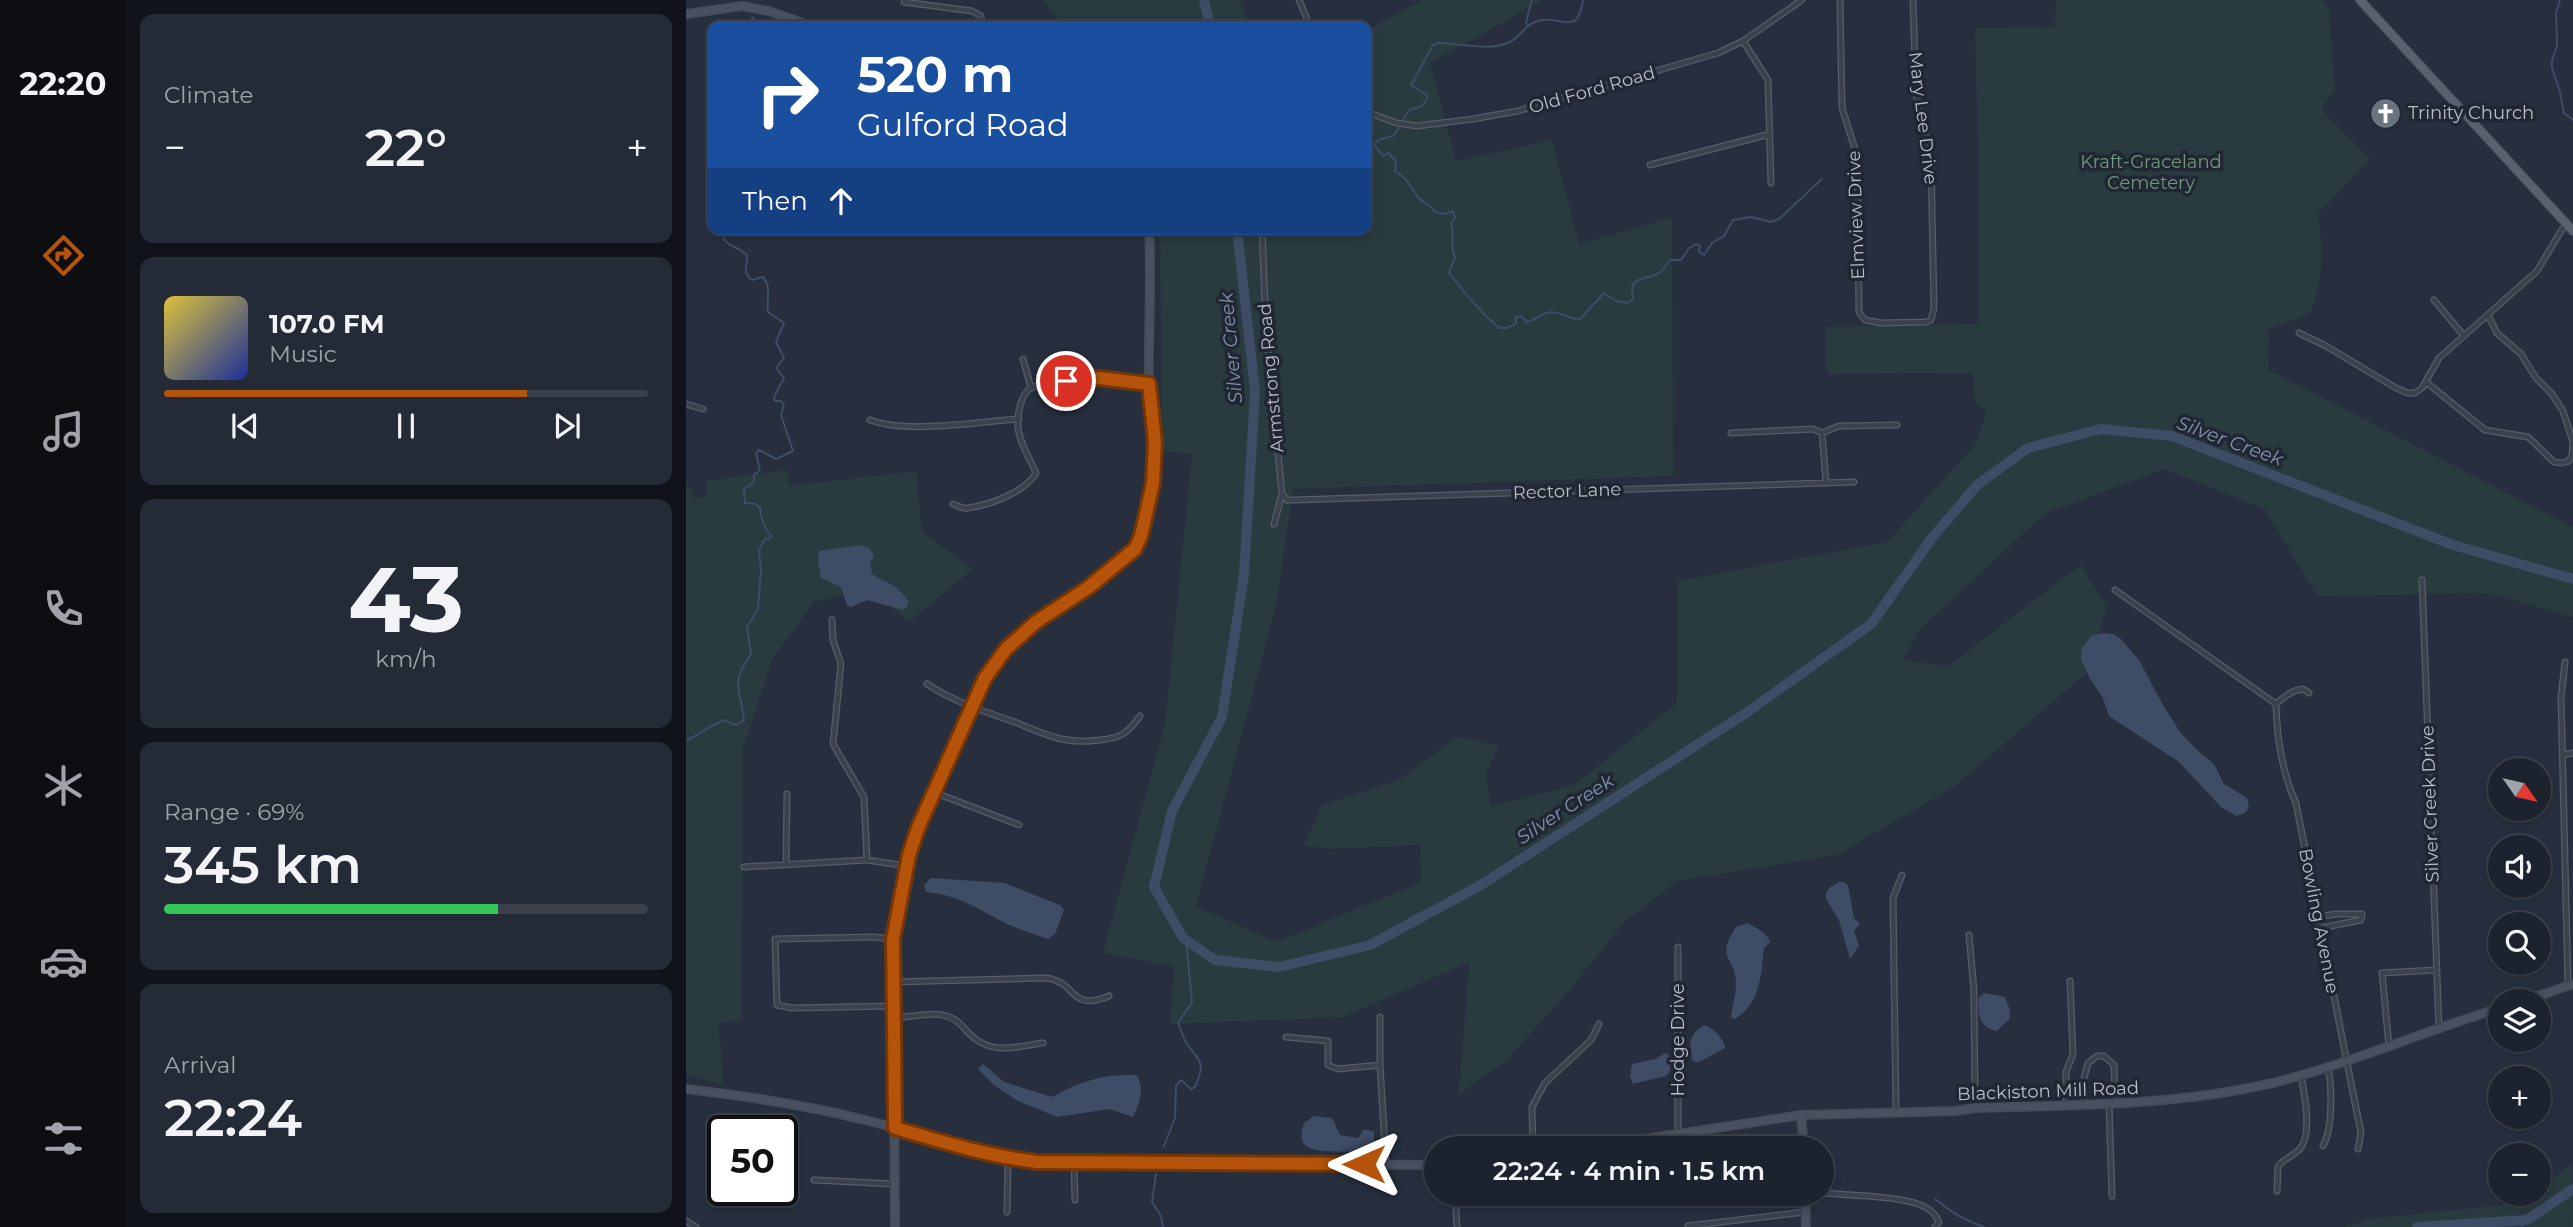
<!DOCTYPE html>
<html lang="en">
<head>
<meta charset="utf-8">
<style>
	:root { --surface:#1d232e; --page:#252b36; --text:#f1f3f6; --muted:#a0a4aa; --line:#3b404a; --accent:#b45309 }
	body { margin:0; font-family:Montserrat,sans-serif; background:var(--page); color:var(--text); height:100vh; display:flex; flex-direction:column; font-size:26px; white-space:nowrap }
	* { box-sizing:border-box; margin:0 }
	p { font-size:23px; color:var(--muted) }
	.icon { flex:none; width:38px; height:38px; fill:none; stroke:currentColor; stroke-width:2; stroke-linecap:round; stroke-linejoin:round }
	.map { position:relative; flex:1; overflow:hidden }
	.details { display:flex; flex-direction:column; gap:14px; padding:14px; background:#101319; width:560px }
	.details>* { flex:none }
	.hud { position:absolute; left:21px; top:21px; width:665px; height:214px; border-radius:14px; box-shadow:0 4px 10px #0003,0 0 0 2px var(--line); background:#1a4fa0; color:#fff; overflow:hidden }
	.needle { width:46px; rotate:124deg }
	.buttons { position:absolute; left:1802px; top:758px; display:grid; gap:14px }
	.buttons a { display:grid; place-items:center; width:63px; height:63px; border-radius:50%; background:var(--surface); box-shadow:0 4px 10px #0003,0 0 0 2px var(--line); font-size:35px }
	.speed { position:absolute; left:21px; top:1115px; display:flex; gap:14px; font-size:35px; font-weight:700; text-align:center }
	.speed>* { display:grid; place-content:center; width:91px; height:91px; border-radius:50%; background:var(--surface); box-shadow:0 4px 10px #0003,0 0 0 2px var(--line); line-height:1 }
	.speed .limit { border:4px solid #111; border-radius:10px; background:#fff; color:#111 }
	.pin { position:absolute; display:grid; place-items:center; width:60px; height:60px; color:#fff; margin:-30px; border:4px solid #fff; border-radius:50%; box-shadow:0 2px 7px #0007 }
	.me { position:absolute; width:77px; margin:-38px; rotate:270deg; stroke-linejoin:round; filter:drop-shadow(0 0 5px #0008) }
	.turn { display:flex; align-items:center; gap:24px; height:147px; padding:0 35px; font-size:32px }
	.turn .icon { width:91px; height:91px; stroke-width:2.5 }
	.turn b { display:block; font-size:49px; line-height:60px }
	.then { display:flex; align-items:center; height:66px; padding:0 35px; background:#0003; gap:14px; font-size:26px }
	.big { font-size:52px; font-weight:600; line-height:1.1 }
	.details .tile { flex:1; display:flex; flex-direction:column; justify-content:center; gap:10px; min-width:0; padding:0 24px; border-radius:14px; background:var(--page) }
	.details .dial { align-items:center; gap:0 }
	.dial b { font-size:91px; line-height:1 }
	.song { display:flex; align-items:center; gap:21px }
	.cover { width:84px; height:84px; border-radius:10px; background:linear-gradient(135deg,hsl(50 70% 55%),hsl(230 70% 35%)) }
	.played { height:7px; border-radius:4px; background:linear-gradient(90deg,var(--accent) 75%,var(--line) 75%) }
	.keys { display:flex; justify-content:space-around; direction:ltr }
	.heat { display:flex; justify-content:space-between; align-items:center; font-size:38px; direction:ltr }
	.charge { height:10px; border-radius:5px; background:linear-gradient(90deg,#34c759 69%,var(--line) 0) }
	.trip { position:absolute; left:738px; top:1136px; width:410px; height:70px; border-radius:35px; background:var(--surface); box-shadow:0 4px 10px #0003,0 0 0 2px var(--line); font-weight:600; line-height:70px; text-align:center }
	main { display:flex; flex:1; min-height:0 }
	.menu { display:flex; flex-direction:column; width:126px; justify-content:space-around; align-items:center; background:#0c0e12; color:var(--muted) }
	.menu .icon { width:49px; height:49px }
	.menu .current { color:var(--accent) }
	.menu b { font-size:32px; color:var(--text) }
	.map>svg:first-child { display:block }
</style>
</head>
<body>
<main>
<nav class="menu">
<b>22:20</b>
<svg class="icon current" aria-label="directions" viewBox="0 0 24 24"><path d="M12 3l9 9-9 9-9-9zM9 14v-3h6M13 9l2 2-2 2"/></svg>
<svg class="icon" aria-label="music" viewBox="0 0 24 24"><path d="M9 18V5l10-2v13"/><circle cx="6" cy="18" r="3"/><circle cx="16" cy="16" r="3"/></svg>
<svg class="icon" aria-label="phone" viewBox="0 0 24 24"><path d="M5 4h4l2 5-3 2q2 4 5 5l2-3 5 2v4C11 20 4 13 5 4z"/></svg>
<svg class="icon" aria-label="climate" viewBox="0 0 24 24"><path d="M12 3v18M4 7l16 10M4 17L20 7"/></svg>
<svg class="icon" aria-label="car" viewBox="0 0 24 24"><path d="M5 17H2v-5l4-1 3-4h7l3 4 3 1v5h-3M9 17h6M6 11h13"/><circle cx="7" cy="17" r="2"/><circle cx="17" cy="17" r="2"/></svg>
<svg class="icon" aria-label="filters" viewBox="0 0 24 24"><path d="M4 7h16M4 17h16"/><circle cx="9" cy="7" r="2"/><circle cx="15" cy="17" r="2"/></svg>
</nav>
<section class="details">
<div class="tile"><p>Climate</p>
<div class="heat"><a>−</a><b class="big">22°</b><a>+</a></div>
</div>
<div class="tile">
<div class="song"><i class="cover"></i><div><b>107.0 FM</b><p>Music</p></div></div>
<div class="played"></div>
<div class="keys"><svg class="icon" aria-label="previous" viewBox="0 0 24 24"><path d="M18 5L8 12l10 7zM5 5v14"/></svg><svg class="icon" aria-label="pause" viewBox="0 0 24 24"><path d="M8 5v14M16 5v14"/></svg><svg class="icon" aria-label="next" viewBox="0 0 24 24"><path d="M6 5l10 7-10 7zM19 5v14"/></svg></div>
</div>
<div class="tile dial"><b>43</b><p>km/h</p></div>
<div class="tile"><p>Range · 69%</p><b class="big">345 km</b><div class="charge"></div></div>
<div class="tile"><p>Arrival</p><b class="big">22:24</b></div>
</section>
<div class="map">
<svg width="1887" height="1227" viewBox="0 0 1887 1227">
	<rect width="100%" height="100%" fill="#272f3e"/>
	<!-- green -->
	<path fill="#293b3f" d="M357 0H553L564 26H377Z
		M736 0H857L744 63 770 161 866 140 893 244 986 218 987 476 607 489 590 606 510 906 590 942 734 883 735 845 641 849 618 845 636 805 713 780 771 737 813 746 800 773 805 806 888 785 991 703 992 581 1201 542 1289 445 1301 412 1289 403 1287 373 1143 374 1139 366V327L1292 324 1293 191 1289 28 1369 27 1370 0H1636L1643 10 1649 89 1635 109 1684 159 1632 214C1637 251 1638 278 1624 314L1582 329 1583 370 1887 527V617L1801 593 1631 596 1579 509 1478 469 1358 514 1234 629 1217 660 1262 666 1395 565 1421 608 1399 674 1269 786 1151 855 991 881 937 923 884 990 818 1063 773 1094 783 962 657 1017 484 1024 488 966 417 953 479 724 506 454 476 451 474 229H681V30Z
		M101 470 103 486 230 471 236 532 287 569 224 621 199 603 167 594 128 602 87 658 57 748 56 1020 33 1023 37 1084 0 1076V482L9 499 21 497 20 481Z
		M1886 1163 1887 1227H1658L1683 1219 1836 1203 1848 1194H1853V1190Z"/>
	<!-- water -->
	<path fill="#3e4c65" d="M175 545 184 549 188 557 184 562 186 574C203 585 209 582 223 602L220 608 217 610 181 600 165 607 161 606 155 587 135 578 132 561 133 551Z
		M1417 633 1427 634 1435 639 1453 660 1477 705 1494 732 1509 748 1528 764 1538 784 1561 798 1563 807 1559 813 1550 816 1535 807 1493 762 1423 716 1417 698 1404 679 1395 659V650L1405 636Z
		M245 878 318 883 374 905 378 910 369 934 362 939C349 934 334 930 321 924 294 910 270 894 240 892L238 885Z
		M1153 882H1158L1162 885 1168 918 1174 924 1168 931 1173 946 1164 959 1153 920 1140 899V893L1144 887Z
		M1061 923C1070 928 1081 932 1084 942L1078 948C1075 974 1075 1003 1049 1019L1045 1018C1046 1007 1050 995 1050 984 1050 956 1028 960 1050 927Z
		M1298 993 1319 997 1324 1010V1018L1311 1031C1293 1028 1291 1013 1293 997Z
		M1019 1025C1028 1029 1038 1038 1039 1048L1011 1063 1006 1060C1002 1045 1004 1032 1019 1025Z
		M979 1053 985 1057 984 1071 980 1076 947 1084 944 1076 946 1064 969 1059Z
		M297 1064 318 1082 366 1097C394 1081 417 1074 450 1075 460 1087 453 1104 447 1117L423 1109 371 1117 332 1101 308 1085 292 1069Z
		M628 1116 646 1118 654 1135 672 1138 678 1129 688 1132V1150C673 1151 628 1155 619 1145 613 1139 616 1130 618 1123Z"/>
	<g fill="none" stroke-linecap="round" stroke-linejoin="round">
		<!-- stream -->
		<path stroke="#3e4c65" stroke-width="2" d="M1874 0 1870 13 1871 46 1866 60V68L1874 92 1878 113 1887 120
			M66 17 76 26
			M842 25 840 22 846 0
			M718 118 724 109C734 108 738 106 742 96L725 85 747 45 753 43C775 43 803 52 824 42 834 37 838 26 849 22 875 12 891 40 897 0
			M688 145 697 156 702 153 710 161 709 171C724 181 722 184 732 197 737 203 745 205 749 212L758 214 767 211 769 218 765 223C770 236 762 240 769 257L763 273C779 293 793 311 813 328H822L830 323V317L835 316 841 322C851 320 856 312 866 312 877 313 883 319 894 319L918 293 930 301 942 303 947 299 946 287 950 281 974 273 984 260H995L1003 248 1010 244 1014 246 1013 252 1018 255 1026 243 1038 236 1047 220 1065 217 1085 222 1093 219 1136 179
			M681 154 692 140 707 136 713 128
			M1885 578 1887 575
			M0 741C14 734 24 725 39 720 47 725 50 727 58 720 54 687 44 684 65 654L61 627 72 609 75 570 73 551 78 540 86 537C79 529 75 518 74 508L70 504 59 503 58 489 68 482V475L74 470 70 453 73 450 90 459 107 451 95 415 98 405 95 401H89L88 397 98 378 90 368 98 358 90 342 98 323 82 312C80 300 86 288 77 277L66 280C55 272 62 266 61 255 50 244 36 248 36 229
			M478 1146 489 1118 490 1086 495 1080 505 1089 509 1087C519 1064 516 1063 501 1044 497 1038 495 1030 492 1022L506 1003 500 940
			M470 1174 466 1202 475 1216 477 1227
			M1249 1199C1263 1211 1280 1221 1298 1227
			M1835 1221 1836 1227"/>
		<!-- river -->
		<path stroke="#3e4c65" stroke-width="10" d="M518 0 524 26
			M551 229 569 391 558 575 536 717 486 811 468 887 497 938 529 960 593 967 684 945 795 885 1060 713 1185 624 1246 538 1291 485 1342 448 1415 429 1486 436 1767 545 1887 579
			M1731 1227 1841 1220 1887 1189"/>
		<defs>
			<path id="street" d="M613 0 624 26
				M1154 0 1156 108 1171 155 1173 312 1179 320 1195 323 1240 322 1245 320 1248 308 1245 159 1230 94 1227 0
				M218 2 286 11 295 16 296 26
				M1057 41 1082 80 1085 183
				M681 112 711 123 731 126 787 119 832 111 1032 53 1057 41 1116 0
				M964 165 1084 134
				M576 229 580 329 596 494 588 524
				M1748 300 1778 336
				M1613 333 1640 346 1710 388 1722 393H1729L1736 388 1753 358 1851 271 1880 223
				M337 359 345 388
				M1740 382 1799 430 1842 437 1868 462 1876 463 1883 461 1886 455 1887 442 1877 411 1866 394 1850 378 1835 354 1811 333 1802 315
				M0 404 17 409
				M184 420C222 434 291 422 333 419
				M1045 433 1127 429 1136 433
				M1140 482 1136 433 1153 426 1211 425
				M596 494 601 500H608L1168 482
				M267 504C272 506 277 509 282 508 304 505 339 492 350 473 344 458 334 445 332 428 331 417 334 394 345 388 351 385 360 385 366 383 399 377 430 380 463 384
				M1736 580 1753 1029
				M1429 590 1590 704
				M146 620 147 640 155 664 147 744 178 797 181 860
				M1879 662 1875 697 1882 985
				M241 684C267 701 296 711 326 721 360 734 376 745 414 740 435 738 442 733 454 716
				M1623 693 1617 689C1606 690 1598 697 1590 704 1591 738 1596 773 1610 803L1671 1113 1675 1132 1672 1149
				M1877 755 1887 753
				M250 793 333 825
				M100 864 101 794
				M58 867 181 860 220 866
				M1632 917 1650 914H1676L1675 920 1635 928
				M1283 935 1288 991 1289 1108
				M206 939 188 937 89 939 91 1005 106 1008 207 1006
				M207 982 358 978C392 980 382 1013 423 996
				M694 1017V1065L700 1164
				M208 1018C224 1017 248 1011 263 1017 275 1021 279 1031 288 1038 309 1055 333 1046 357 1043
				M600 1037 642 1041V1065L652 1069 694 1065
				M1703 1046 1696 973 1750 970
				M1423 1104 1426 1196
				M1380 1105V1072L1387 1054 1384 981
				M1398 1105V1078L1402 1063 1411 1056H1418L1428 1065 1429 1103
				M1210 1111 1207 898 1216 875
				M992 1133V947
				M1637 1146C1647 1128 1646 1087 1642 1067
				M847 1148 846 1107 859 1083 905 1040 913 1024
				M388 1164 389 1200
				M128 1180 208 1184
				M1591 1191 1592 1167C1597 1159 1607 1156 1614 1149 1627 1133 1618 1093 1615 1075
				M1136 1193C1160 1195 1219 1196 1239 1207 1246 1211 1250 1215 1253 1222L1249 1227
				M769 1194 771 1227
				M321 1212 322 1159
				M0 1221 10 1227
				M1002 1226 1119 1212"/>
			<path id="secondary" d="M0 14 56 6 83 11 125 26
				M1838 1001 1887 984
				M0 1089C60 1096 120 1105 179 1120 237 1134 292 1155 351 1162L751 1165
				M1115 1115 1118 1148
				M900 1148 1115 1115 1269 1111 1289 1108C1394 1105 1499 1106 1602 1079 1674 1060 1743 1029 1815 1008
				M1119 1194 1120 1227
				M209 1227 207 939 223 854 299 678C329 631 376 608 419 575 428 567 439 560 447 550 464 532 470 467 469 442 468 422 463 403 463 384 462 332 466 281 463 229"/>
			<path id="primary" d="M1674 0 1887 231"/>
		</defs>
		<!-- street casing -->
		<use href="#street" stroke="#565d69" stroke-width="7"/>
		<!-- secondary casing -->
		<use href="#secondary" stroke="#444b57" stroke-width="10"/>
		<!-- primary casing -->
		<use href="#primary" stroke="#444b57" stroke-width="10"/>
		<!-- street -->
		<use href="#street" stroke="#3b424e" stroke-width="4.5"/>
		<!-- secondary -->
		<use href="#secondary" stroke="#495161" stroke-width="7"/>
		<!-- primary -->
		<use href="#primary" stroke="#59616e" stroke-width="8"/>
	</g>
	<g fill="none" stroke-linecap="round" stroke-linejoin="round">
		<defs>
			<path id="route" d="M380 381 413 378 463 384 469 442 467 483 455 536 449 549 403 587 350 622 320 649 299 678 232 828 223 855 207 939 209 1128C256 1142 302 1156 351 1162L678 1164"/>
		</defs>
		<!-- route casing -->
		<use href="#route" stroke="#753606" stroke-width="18"/>
		<!-- route -->
		<use href="#route" stroke="#b45309" stroke-width="12"/>
	</g>
	<!-- icons -->
	<defs>
		<symbol id="church-disc" viewBox="-11 -11 22 22"><circle r="9.5" fill="#6b7280" stroke="#202733"/><path d="M-1.2-6h2.4v3.5h3.3v2.4h-3.3V6h-2.4V-.1h-3.3v-2.4h3.3Z" fill="#fff"/></symbol>
	</defs>
	<g fill-rule="evenodd">
		<use href="#church-disc" x="1682" y="96" width="35" height="35"/>
	</g>
	<g text-anchor="middle" dominant-baseline="central" stroke-width="7" stroke-linejoin="round" paint-order="stroke">
		<!-- street labels -->
		<g font-size="18" fill="#b7bdc9" stroke="#202733">
			<text transform="translate(906 90) rotate(-16)">Old Ford Road</text>
			<text transform="translate(1237 118) rotate(83)">Mary Lee Drive</text>
			<text transform="translate(1170 215) rotate(-92)">Elmview Drive</text>
			<text transform="translate(585 378) rotate(-95)">Armstrong Road</text>
			<text transform="translate(881 491) rotate(-2)">Rector Lane</text>
			<text transform="translate(1744 804) rotate(-92)">Silver Creek Drive</text>
			<text transform="translate(1633 921) rotate(79)">Bowling Avenue</text>
			<text transform="translate(992 1040) rotate(-90)">Hodge Drive</text>
			<text transform="translate(1362 1091) rotate(-2)">Blackiston Mill Road</text>
		</g>
		<!-- poi labels -->
		<g font-size="18" fill="#b7bdc9" stroke="#202733" text-anchor="start">
			<text x="1722" y="113">Trinity Church</text>
		</g>
		<!-- park labels -->
		<g font-size="18" fill="#70987b" stroke="#202733">
			<text x="1465" y="162">Kraft-Graceland<tspan x="1465" dy="21">Cemetery</tspan></text>
		</g>
		<!-- water labels -->
		<g font-size="19" font-style="italic" fill="#8192ae" stroke="#202733">
			<text transform="translate(545 348) rotate(-95)">Silver Creek</text>
			<text transform="translate(1544 441) rotate(20)">Silver Creek</text>
			<text transform="translate(879 809) rotate(-33)">Silver Creek</text>
		</g>
	</g>
</svg>
<div class="buttons">
<a><svg class="needle" viewBox="-14 -14 28 28"><path d="M0-13l5 13h-10z" fill="#e53935"/><path d="M0 13l5-13h-10z" fill="#a0a4aa"/></svg></a>
<a><svg class="icon" aria-label="sound" viewBox="0 0 24 24"><path d="M4 9h4l5-4v14l-5-4H4zM17 9q2 3 0 6"/></svg></a>
<a><svg class="icon" aria-label="search" viewBox="0 0 24 24"><circle cx="10" cy="10" r="6"/><path d="M15 15l6 6"/></svg></a>
<a><svg class="icon" aria-label="layers" viewBox="0 0 24 24"><path d="M12 4l9 5-9 5-9-5zM3 14l9 5 9-5"/></svg></a>
<a>+</a>
<a>−</a>
</div>
<div class="speed"><div class="limit">50</div></div>
<div class="pin" style="left:380px;top:381px;background:#d93025"><svg class="icon" aria-label="arrive" viewBox="0 0 24 24"><path d="M6 21V4h12l-3 4 3 4H6"/></svg></div>
<svg class="me" style="left:678px;top:1164px" viewBox="-20 -20 40 40"><path d="M0-17L14 15 0 8-14 15z" fill="#b45309" stroke="#fff" stroke-width="4"/></svg>
<div class="trip">22:24 · 4 min · 1.5 km</div>
<div class="hud">
<div class="turn"><svg class="icon" aria-label="right" viewBox="0 0 24 24"><path d="M7 20v-9h11M14 6l5 5-5 5"/></svg><div><b>520 m</b>Gulford Road</div></div>
<div class="then">Then<svg class="icon" aria-label="ahead" viewBox="0 0 24 24"><path d="M12 20V5M6 11l6-6 6 6"/></svg></div>
</div>
</div>
</main>
</body>
</html>
